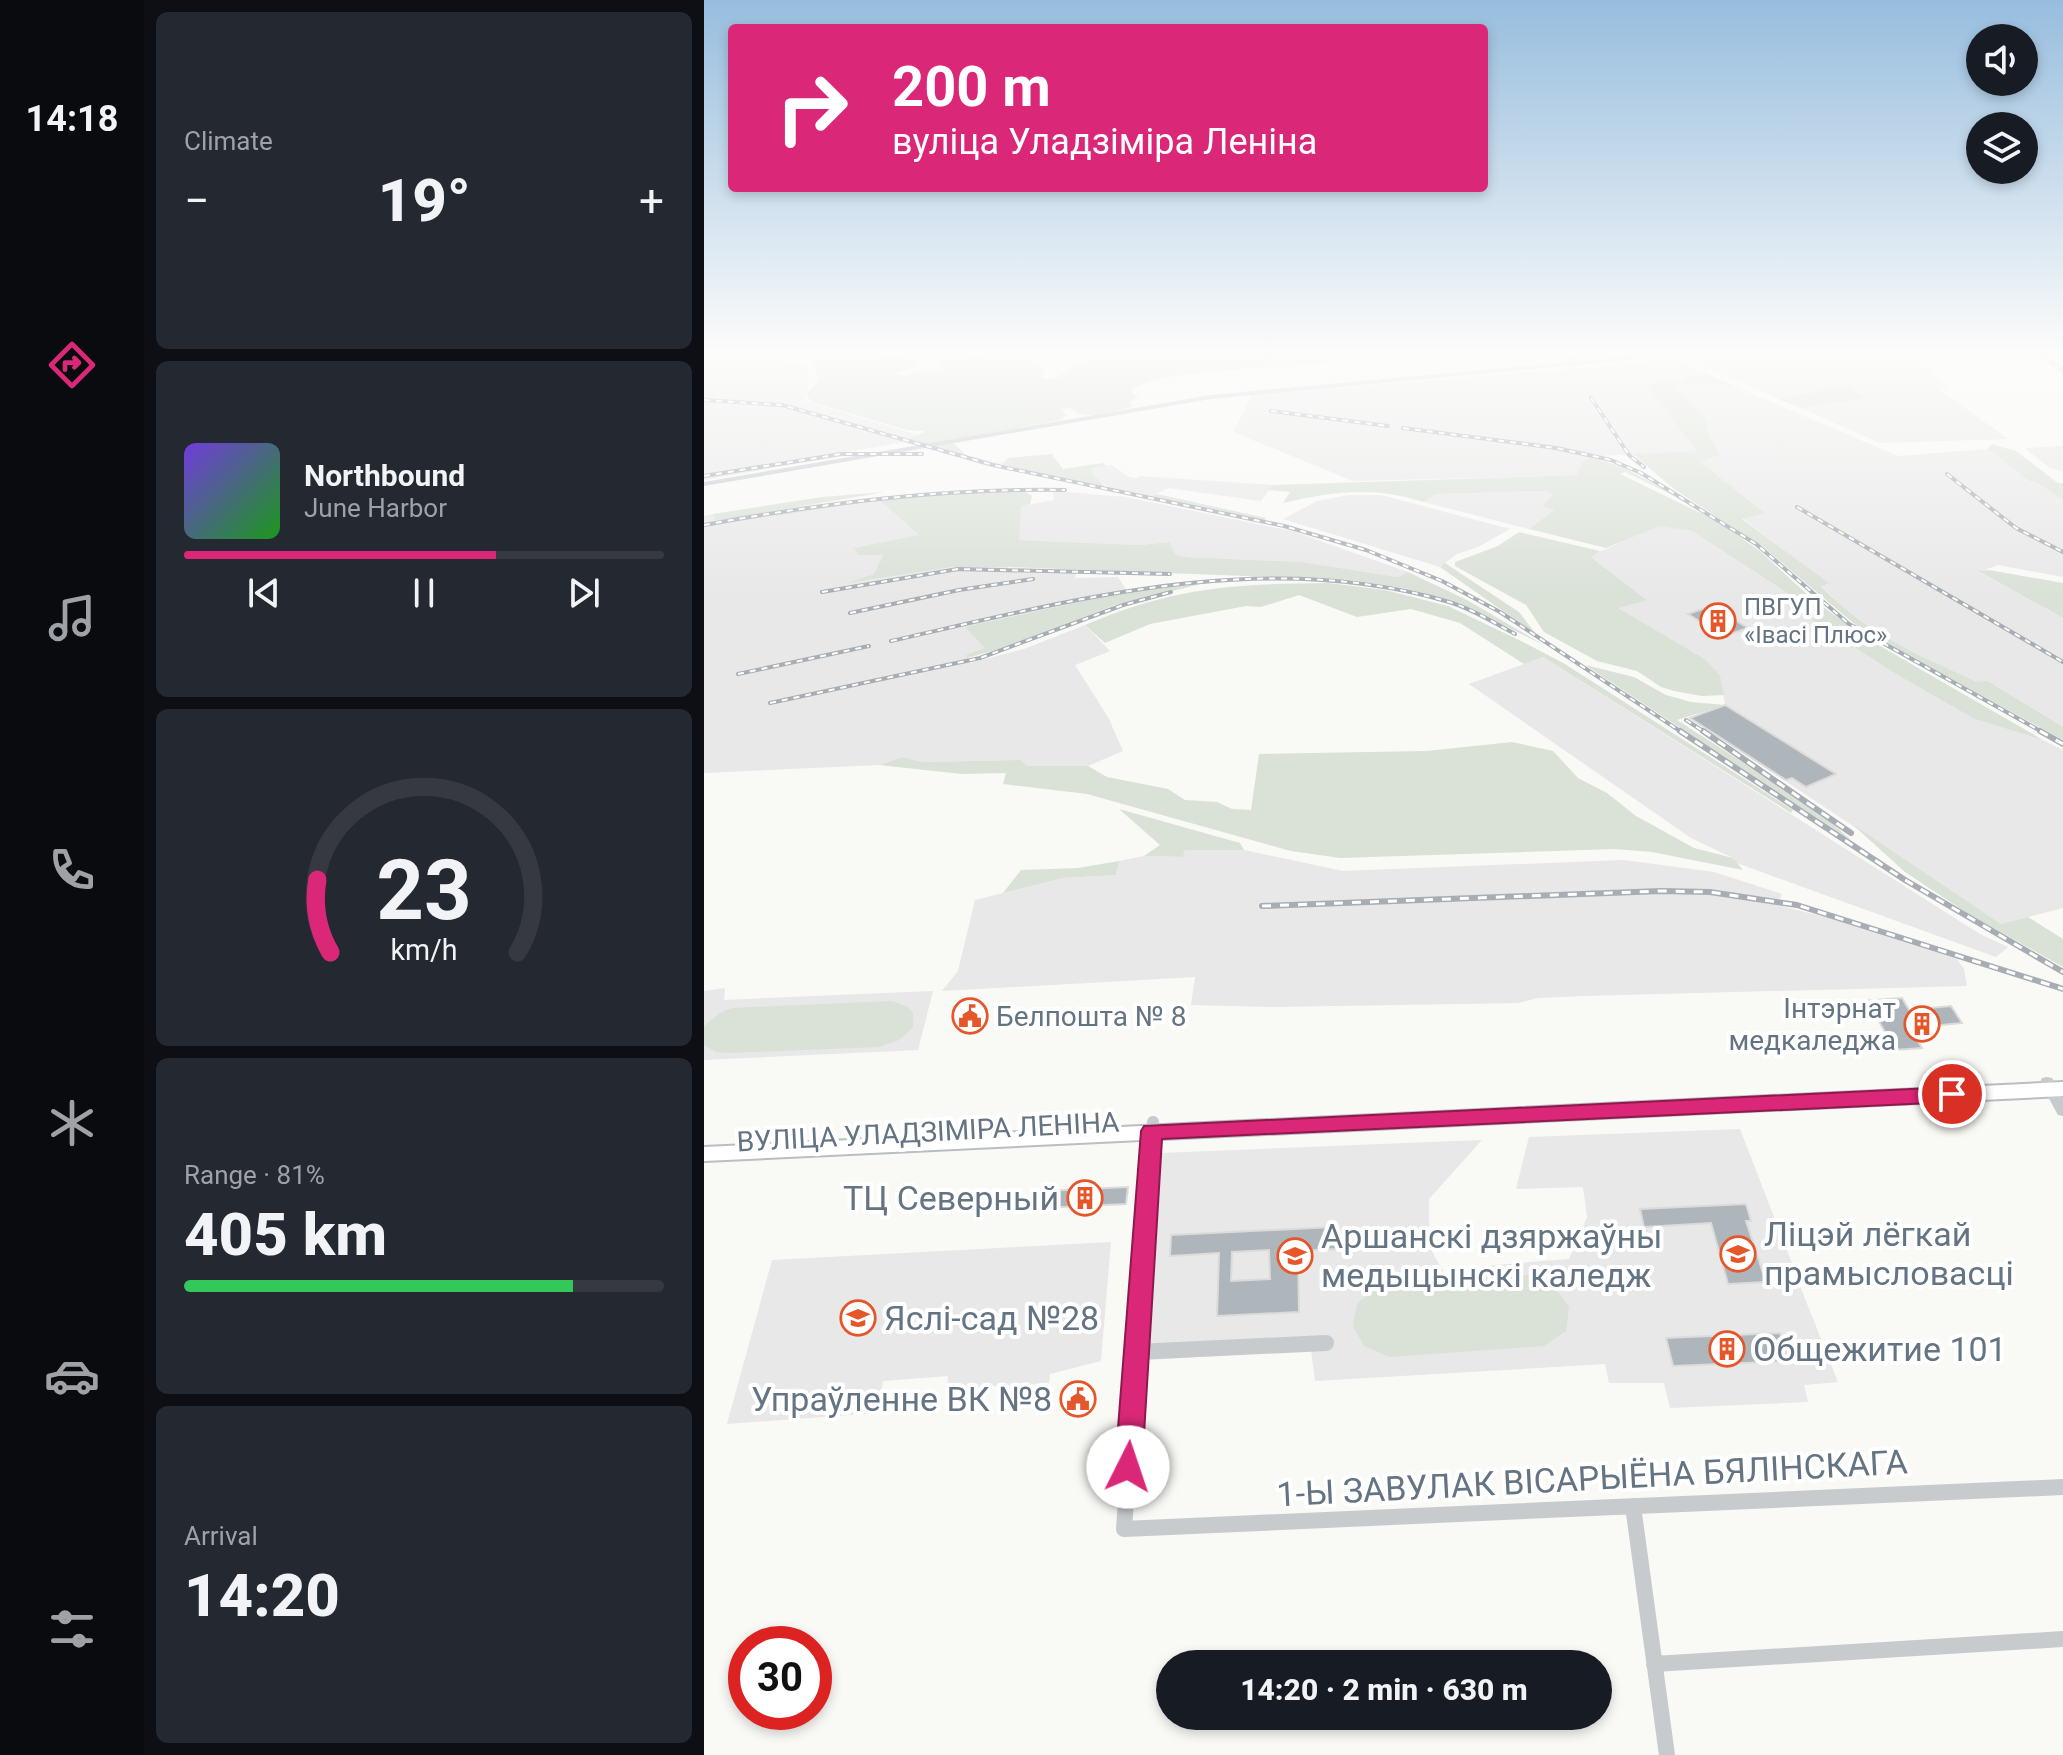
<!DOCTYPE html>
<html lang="en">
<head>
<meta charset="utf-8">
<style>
	:root { --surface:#171b24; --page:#242831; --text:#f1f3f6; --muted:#9ea1a6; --line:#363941; --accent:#db2777 }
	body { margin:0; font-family:Roboto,sans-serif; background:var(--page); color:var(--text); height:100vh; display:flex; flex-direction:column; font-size:30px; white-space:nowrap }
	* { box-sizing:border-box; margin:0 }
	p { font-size:26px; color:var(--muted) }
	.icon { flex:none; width:44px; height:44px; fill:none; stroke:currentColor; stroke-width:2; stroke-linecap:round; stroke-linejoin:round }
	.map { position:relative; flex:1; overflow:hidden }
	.sheet { display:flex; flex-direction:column; gap:12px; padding:12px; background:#0d0f14; width:560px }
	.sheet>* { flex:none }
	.hud { position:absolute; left:24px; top:24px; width:760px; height:168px; border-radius:8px; box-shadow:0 4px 12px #0003; background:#db2777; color:#fff; overflow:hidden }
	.buttons { position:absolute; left:1262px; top:24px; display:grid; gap:16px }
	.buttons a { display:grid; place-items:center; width:72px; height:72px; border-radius:50%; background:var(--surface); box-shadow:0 4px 12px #0003; font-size:40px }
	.speed { position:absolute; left:24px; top:1626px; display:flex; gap:16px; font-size:40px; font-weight:700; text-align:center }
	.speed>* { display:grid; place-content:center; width:104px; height:104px; border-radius:50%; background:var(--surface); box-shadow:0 4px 12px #0003; line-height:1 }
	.speed .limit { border:12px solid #d22; background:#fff; color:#111 }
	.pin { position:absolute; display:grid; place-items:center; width:68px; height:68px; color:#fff; margin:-34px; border:4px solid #fff; border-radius:50%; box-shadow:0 2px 8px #0007 }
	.me { position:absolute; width:88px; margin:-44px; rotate:4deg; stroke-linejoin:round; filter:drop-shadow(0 0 6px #0008) }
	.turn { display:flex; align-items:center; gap:28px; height:168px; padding:0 32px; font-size:36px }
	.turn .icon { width:104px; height:104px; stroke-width:2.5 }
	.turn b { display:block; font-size:56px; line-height:68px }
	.big { font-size:60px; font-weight:800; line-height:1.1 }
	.sheet .tile { flex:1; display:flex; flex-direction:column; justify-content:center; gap:12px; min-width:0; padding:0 28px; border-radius:12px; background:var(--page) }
	.sheet .dial { align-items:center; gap:0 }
	.dial svg { height:208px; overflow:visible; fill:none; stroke:var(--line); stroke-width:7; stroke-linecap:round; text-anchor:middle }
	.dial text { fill:var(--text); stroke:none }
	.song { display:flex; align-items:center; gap:24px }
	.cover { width:96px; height:96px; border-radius:12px; background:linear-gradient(135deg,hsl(260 70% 55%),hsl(120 70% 35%)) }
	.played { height:8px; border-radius:4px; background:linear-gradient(90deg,var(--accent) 65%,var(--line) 65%) }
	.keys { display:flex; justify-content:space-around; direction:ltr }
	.heat { display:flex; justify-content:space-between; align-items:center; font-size:44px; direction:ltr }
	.charge { height:12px; border-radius:6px; background:linear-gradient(90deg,#34c759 81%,var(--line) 0) }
	.trip { position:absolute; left:452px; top:1650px; width:456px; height:80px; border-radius:40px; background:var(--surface); box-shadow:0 4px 12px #0003; font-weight:800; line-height:80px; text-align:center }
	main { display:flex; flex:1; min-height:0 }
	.tab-bar { display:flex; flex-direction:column; width:144px; justify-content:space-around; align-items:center; background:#090b0e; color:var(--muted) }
	.tab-bar .icon { width:56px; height:56px }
	.tab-bar .on { color:var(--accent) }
	.tab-bar b { font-size:36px; color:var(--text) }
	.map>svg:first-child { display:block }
</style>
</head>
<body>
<main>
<nav class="tab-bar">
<b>14:18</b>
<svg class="icon on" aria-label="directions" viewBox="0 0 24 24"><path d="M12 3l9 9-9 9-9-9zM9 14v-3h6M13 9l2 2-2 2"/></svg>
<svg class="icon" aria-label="music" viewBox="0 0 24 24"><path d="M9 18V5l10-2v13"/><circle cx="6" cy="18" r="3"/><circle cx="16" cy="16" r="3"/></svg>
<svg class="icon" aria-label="phone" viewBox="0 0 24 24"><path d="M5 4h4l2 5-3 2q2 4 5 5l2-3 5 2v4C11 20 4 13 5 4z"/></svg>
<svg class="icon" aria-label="climate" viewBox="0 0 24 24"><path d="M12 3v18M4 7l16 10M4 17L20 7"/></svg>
<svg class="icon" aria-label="car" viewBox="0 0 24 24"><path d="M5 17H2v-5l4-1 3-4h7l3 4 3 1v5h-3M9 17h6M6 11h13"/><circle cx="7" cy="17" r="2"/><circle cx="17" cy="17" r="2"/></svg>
<svg class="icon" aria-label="filters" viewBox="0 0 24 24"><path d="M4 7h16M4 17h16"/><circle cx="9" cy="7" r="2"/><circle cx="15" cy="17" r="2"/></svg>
</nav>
<section class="sheet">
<div class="tile"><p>Climate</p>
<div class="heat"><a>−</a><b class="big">19°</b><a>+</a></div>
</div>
<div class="tile">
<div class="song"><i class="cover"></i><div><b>Northbound</b><p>June Harbor</p></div></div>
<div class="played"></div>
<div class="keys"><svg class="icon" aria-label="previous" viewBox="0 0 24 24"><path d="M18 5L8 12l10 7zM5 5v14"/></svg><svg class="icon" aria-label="pause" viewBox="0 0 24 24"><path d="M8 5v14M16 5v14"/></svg><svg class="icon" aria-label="next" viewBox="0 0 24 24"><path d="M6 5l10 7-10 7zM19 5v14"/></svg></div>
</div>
<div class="tile dial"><svg viewBox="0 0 100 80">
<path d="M14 69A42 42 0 1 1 86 69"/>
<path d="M14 69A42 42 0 0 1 9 41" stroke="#db2777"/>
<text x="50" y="56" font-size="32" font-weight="700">23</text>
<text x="50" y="72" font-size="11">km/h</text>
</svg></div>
<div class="tile"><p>Range · 81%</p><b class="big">405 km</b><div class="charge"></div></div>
<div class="tile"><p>Arrival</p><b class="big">14:20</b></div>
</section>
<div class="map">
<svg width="1359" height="1755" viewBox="0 0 1359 1755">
	<rect width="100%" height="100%" fill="#f9f9f6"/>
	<!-- built -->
	<path fill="#e7e8e7" d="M984 351H1197L1244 387 1235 389 1304 439 1176 443 983 358Z
		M0 352 99 364 104 367 105 381 101 401 214 435 196 443 142 452V455L0 480Z
		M971 360 1003 374 980 377 983 380 943 384 994 451 895 456 878 462 874 475 649 481 529 432 548 395Z
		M975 385 1030 386 1194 456 1284 449 1325 481 1332 482 1359 500V577L1294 565 1275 572 1359 618V727L1178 636 1138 607 1117 585 1124 583 1038 518 1060 512 995 462 1016 455 1002 430V419L972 388Z
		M1359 446V472L1344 467 1321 448Z
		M407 465 425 477 432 478 436 476 569 485 557 501 464 488 448 496 404 487 390 477 384 469Z
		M349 491 422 497 588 531 704 572 694 577 598 562 482 557 472 555 464 542 436 545 314 540 317 506 350 500Z
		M843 491 849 494 851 509 825 529 720 502 732 494Z
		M644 495H677L806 529 774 547 753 554 736 567 579 519 613 501Z
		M175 500 216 536 151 548 154 555H179L170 574 152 582 249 567H304V571L372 573 371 578 414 577 423 591 262 627 282 648 262 655 266 663 320 649 381 625 406 651 371 665 404 717 419 751 384 766H321L316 760 218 762 199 757 175 765 0 773V516L9 514 11 520 27 521Z
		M956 525 988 531 1094 600 1112 622 1192 674 1270 719 1339 740 1359 750V908L1297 924 986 718 1021 705 1016 675 1001 659 912 607 942 599 886 556Z
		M839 657 1276 934 1304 947 1292 957 1030 862 1029 858 987 838 765 684Z
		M481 850H540L639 871 920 860 1010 872 1078 894 1073 905 1121 917 1253 959 1260 969 1263 986 879 996 834 998 814 1003 569 1007 487 1005 491 977 238 991 254 971 271 900 359 878 412 875 415 861 440 856 479 857Z
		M21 988 20 1000 229 991 214 1050 0 1060V991Z
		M1036 1129 1091 1271 1080 1272 1083 1281H1094L1134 1382 1100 1385 1104 1402 966 1408 960 1383H905L901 1364 611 1381 607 1350 443 1360 456 1153 778 1140 725 1199V1246L740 1273 778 1272V1266L865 1259 883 1217 879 1187 812 1189 825 1137Z
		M407 1242 397 1361 346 1374 345 1383 243 1389 244 1376 179 1381 173 1413 23 1424 68 1260Z"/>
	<!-- green -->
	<path fill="#dae1d7" d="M111 351H136L132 357 155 359 197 355 193 351 222 355 211 367 190 373C199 378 205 375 215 371 221 368 231 370 237 370L236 363 242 360 281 354 254 351H321L329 364 341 368 337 376 341 379 352 378 395 351H622L625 362C588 369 444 368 426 392L434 397 425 402 428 407C411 410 380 423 367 408L358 409 362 416 356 420 219 445 203 440 222 431 203 430 107 402 102 394 114 381 109 361Z
		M1003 374 1030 386 975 385 972 388 1002 419V430L1016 455 996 462 1061 513 1038 519 1125 583 1117 586C1162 634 1214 654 1272 682L1283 681 1359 727V740L1160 632 1059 547 970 489 929 454 993 451 942 384 982 380 979 377Z
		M1144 386 1163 398 1096 408 1074 399Z
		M249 443 262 455 298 464 304 458 348 454 359 469 399 463 402 466 385 469 401 487 448 496 453 494 562 518 560 521 400 489 226 447Z
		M1288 444 1312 451 1354 483H1359V500L1332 482 1325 481 1284 449Z
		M888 458 917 466 985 503 921 472 916 474 1013 521 1056 551 1106 597 1157 635 1339 740 1270 719 1192 674 1111 622 1094 600 988 531 956 526 902 548 825 529 850 510 839 506 849 495 843 491 732 494 720 502C669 486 630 491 579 503L586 492 564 490 569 485 874 475 878 462Z
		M320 491 328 496 326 504 317 506 315 540 436 545 465 542 472 555 482 557 598 562 694 577 704 572 763 600 840 645 752 602 700 588 647 580 304 567H249L144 583 170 574 179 555H154L150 548 215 535 175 500 72 516 71 513C154 500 236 492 320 491Z
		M181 492 17 520H11L9 514 118 497Z
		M815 532 896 551 887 557 943 600 914 608 1001 659 1016 675 1020 695 998 696 970 691 957 687 933 671 893 661 840 632 822 605 751 566V562L794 546Z
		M741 563 815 612 832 634 736 567Z
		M1285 570 1359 583V618L1274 571Z
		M509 581 411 605 319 642 263 658 262 655 281 648 261 627 423 591Z
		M624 583 681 590 744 606 815 640 861 664 1089 810 1087 813 839 657 820 664 756 623 707 609 653 617 595 595 557 607 542 606 446 624 401 643 381 625C470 587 529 584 624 583Z
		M881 665 930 677 962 695 987 702 1021 705 973 720 1113 810 1148 841Z
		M808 742 849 751 874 778 903 793 932 816 990 848 1029 858 1039 870 948 852 910 849 636 858 587 851 383 794 299 784 302 773 258 774 175 765 199 757 218 762 317 760 322 766H384L403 777 464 789 481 800 513 802 528 809 547 810 555 754 723 751Z
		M415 809 536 843 540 850H481L479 857 440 856 456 845Z
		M1148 824 1297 924 1324 917 1359 939V967L1263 913 1201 872Z
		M415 861 412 875 359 878 299 893 317 870 374 868Z
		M188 1001 204 1007 209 1013V1027L195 1040 174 1047 24 1053 12 1052 0 1045V1026L16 1013 28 1008Z
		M824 1275 850 1286 865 1307 862 1331 840 1346 685 1357 660 1346 649 1326 653 1304 672 1288Z"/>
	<!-- building -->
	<path fill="#aeb6bb" stroke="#dbdbd9" stroke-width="2" fill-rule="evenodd" d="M1007 606 1044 628 1020 636 984 614Z
		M1021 705 1132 774 1102 787 1088 778 1082 780 986 718Z
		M1198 998 1205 1010 1247 1006 1258 1023 1206 1028 1218 1048 1191 1050 1172 1016 1151 1018 1143 1002Z
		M424 1187 422 1204 337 1208 339 1191Z
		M1042 1204 1047 1221H1042L1062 1282 1024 1284 1007 1223 940 1227 936 1209Z
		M630 1227 632 1249 594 1251 595 1312 513 1316 515 1253 466 1256 467 1235ZM565 1250 566 1279 527 1281 528 1252Z
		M1076 1333 1085 1361 969 1366 962 1338Z"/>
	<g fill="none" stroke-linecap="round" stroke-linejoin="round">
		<defs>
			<path id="primary" d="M1359 1082V1096L0 1161V1147Z"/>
		</defs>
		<!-- primary casing -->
		<use href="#primary" stroke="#babec2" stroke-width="4"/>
		<!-- minor-far2 -->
		<path stroke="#c7cbce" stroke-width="6" d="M858 351 871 364"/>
		<!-- minor-far1 -->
		<path stroke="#c7cbce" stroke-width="12" d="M434 1335 449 1122"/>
		<!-- minor -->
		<path stroke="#c7cbce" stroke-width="16" d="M434 1333 420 1529 1359 1487
			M432 1352 622 1343
			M929 1506 963 1755
			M950 1664 1359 1639"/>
		<!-- tertiary -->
		<path fill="#c7cbce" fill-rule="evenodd" d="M955 351H971L917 361 507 399 0 486V482L507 395 917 357Z
			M1343 1077 1348 1078 1359 1098V1116L1354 1115 1336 1082 1338 1078Z"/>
		<!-- primary -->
		<use href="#primary" fill="#fff" fill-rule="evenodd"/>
		<defs>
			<path id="rail-far1" d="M1331 351 1359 370
				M887 398 925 455 940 467
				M0 400 78 405 289 465 580 526 662 550 738 581 796 612 979 733
				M567 411 684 426
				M699 428 852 448 907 460 937 473 1052 544 1145 624 1340 733
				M1243 474 1312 528 1359 552
				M0 476 137 454H218
				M1093 507 1359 662
				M0 525C120 503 239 488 361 490
				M118 592 254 569 466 574
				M146 613 255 590 329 579
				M187 641C369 600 560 547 745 602 769 609 790 623 811 634
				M34 674 165 646
				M66 703 276 658 419 605 467 592
				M982 720 1002 733"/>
			<path id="rail" d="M976 731 1201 880 1359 972
				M999 731 1147 833
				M1336 731 1359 744
				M558 906 957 891 1006 892 1093 905 1359 989"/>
		</defs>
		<!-- rail-far1 casing -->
		<use href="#rail-far1" stroke="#a7adb3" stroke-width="4"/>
		<!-- rail casing -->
		<use href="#rail" stroke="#a7adb3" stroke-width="6"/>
		<!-- rail-far1 -->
		<use href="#rail-far1" stroke="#fff" stroke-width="2" stroke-dasharray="6" stroke-linecap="butt"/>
		<!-- rail -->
		<use href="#rail" stroke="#fff" stroke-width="3" stroke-dasharray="9" stroke-linecap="butt"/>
	</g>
	<!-- sky -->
	<linearGradient id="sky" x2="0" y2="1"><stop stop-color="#97bdde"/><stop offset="0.59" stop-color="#fcfcfb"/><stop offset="1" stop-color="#fcfcfb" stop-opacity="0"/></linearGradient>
	<rect width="1359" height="597" fill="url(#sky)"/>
	<!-- route -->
	<path fill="#db2777" stroke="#8e194d" stroke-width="2" d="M1248 1087 1255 1089 1259 1094 1255 1100 1248 1102 458 1139 438 1467 434 1476 424 1479 415 1476 411 1467 437 1131 440 1126Z"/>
	<!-- icons -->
	<defs>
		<symbol id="building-ring" viewBox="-11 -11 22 22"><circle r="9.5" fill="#fff" stroke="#e5562a" stroke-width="1.5"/><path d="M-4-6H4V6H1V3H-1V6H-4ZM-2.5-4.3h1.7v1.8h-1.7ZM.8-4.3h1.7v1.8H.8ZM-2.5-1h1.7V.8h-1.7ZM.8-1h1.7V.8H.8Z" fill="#e5562a"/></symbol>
		<symbol id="civic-ring" viewBox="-11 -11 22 22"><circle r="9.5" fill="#fff" stroke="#e5562a" stroke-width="1.5"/><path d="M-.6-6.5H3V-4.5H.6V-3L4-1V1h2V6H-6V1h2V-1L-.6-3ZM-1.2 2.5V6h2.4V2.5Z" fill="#e5562a"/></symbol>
		<symbol id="university-ring" viewBox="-11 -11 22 22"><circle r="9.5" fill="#fff" stroke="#e5562a" stroke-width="1.5"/><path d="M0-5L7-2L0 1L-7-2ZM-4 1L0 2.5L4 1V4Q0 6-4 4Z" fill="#e5562a"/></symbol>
		<symbol id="school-ring" viewBox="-11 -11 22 22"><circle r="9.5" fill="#fff" stroke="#e5562a" stroke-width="1.5"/><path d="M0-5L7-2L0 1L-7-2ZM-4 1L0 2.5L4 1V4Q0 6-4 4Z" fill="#e5562a"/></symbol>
	</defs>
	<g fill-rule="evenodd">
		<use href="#building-ring" x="994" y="601" width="40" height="40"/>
		<use href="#civic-ring" x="246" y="996" width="40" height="40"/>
		<use href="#building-ring" x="1198" y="1004" width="40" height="40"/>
		<use href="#building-ring" x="361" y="1178" width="40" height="40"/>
		<use href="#university-ring" x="1014" y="1234" width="40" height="40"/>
		<use href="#university-ring" x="571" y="1236" width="40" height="40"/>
		<use href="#school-ring" x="134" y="1298" width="40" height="40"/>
		<use href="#building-ring" x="1003" y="1329" width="40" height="40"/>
		<use href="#civic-ring" x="354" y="1379" width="40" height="40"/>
	</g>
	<g text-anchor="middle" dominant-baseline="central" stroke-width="8" stroke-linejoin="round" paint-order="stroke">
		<!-- far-poi labels -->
		<g font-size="24" fill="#647482" stroke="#fff" text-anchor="start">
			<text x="1040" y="607">ПВГУП<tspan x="1040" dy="28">«Івасі Плюс»</tspan></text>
		</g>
		<!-- poi labels -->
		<g font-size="28" fill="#647482" stroke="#fff" text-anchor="end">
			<text x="1192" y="1008">Інтэрнат<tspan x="1192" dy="32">медкаледжа</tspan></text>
			<text x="292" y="1016" text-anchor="start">Белпошта № 8</text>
		</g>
		<!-- street labels -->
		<g font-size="28" fill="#647482" stroke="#fff">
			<text transform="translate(224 1132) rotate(-3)">ВУЛІЦА УЛАДЗІМІРА ЛЕНІНА</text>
		</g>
		<!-- near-poi labels -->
		<g font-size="34" fill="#647482" stroke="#fff" text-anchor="start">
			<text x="355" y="1198" text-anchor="end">ТЦ Северный</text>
			<text x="1060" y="1234">Ліцэй лёгкай<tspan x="1060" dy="39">прамысловасці</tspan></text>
			<text x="617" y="1236">Аршанскі дзяржаўны<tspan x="617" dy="39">медыцынскі каледж</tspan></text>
			<text x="180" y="1318">Яслі-сад №28</text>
			<text x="1049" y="1349">Общежитие 101</text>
			<text x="348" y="1399" text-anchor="end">Упраўленне ВК №8</text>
		</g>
		<!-- near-street labels -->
		<g font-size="34" fill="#647482" stroke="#fff">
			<text transform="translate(888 1478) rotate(-3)">1-Ы ЗАВУЛАК ВІСАРЫЁНА БЯЛІНСКАГА</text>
		</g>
	</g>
</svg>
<div class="buttons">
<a><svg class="icon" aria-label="sound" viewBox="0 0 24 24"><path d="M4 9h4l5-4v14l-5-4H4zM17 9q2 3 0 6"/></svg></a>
<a><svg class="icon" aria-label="layers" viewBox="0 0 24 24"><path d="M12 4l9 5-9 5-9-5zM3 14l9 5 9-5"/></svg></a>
</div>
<div class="speed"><div class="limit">30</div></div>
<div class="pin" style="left:1248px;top:1094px;background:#d93025"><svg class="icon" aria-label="arrive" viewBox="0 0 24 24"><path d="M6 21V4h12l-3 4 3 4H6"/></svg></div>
<svg class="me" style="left:424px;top:1467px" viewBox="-20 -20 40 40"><circle r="19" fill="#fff"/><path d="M0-13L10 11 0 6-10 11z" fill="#db2777"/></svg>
<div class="trip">14:20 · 2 min · 630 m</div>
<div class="hud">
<div class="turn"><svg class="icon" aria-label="right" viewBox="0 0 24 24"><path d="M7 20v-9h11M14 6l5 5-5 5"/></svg><div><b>200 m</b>вуліца Уладзіміра Леніна</div></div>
</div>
</div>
</main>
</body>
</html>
